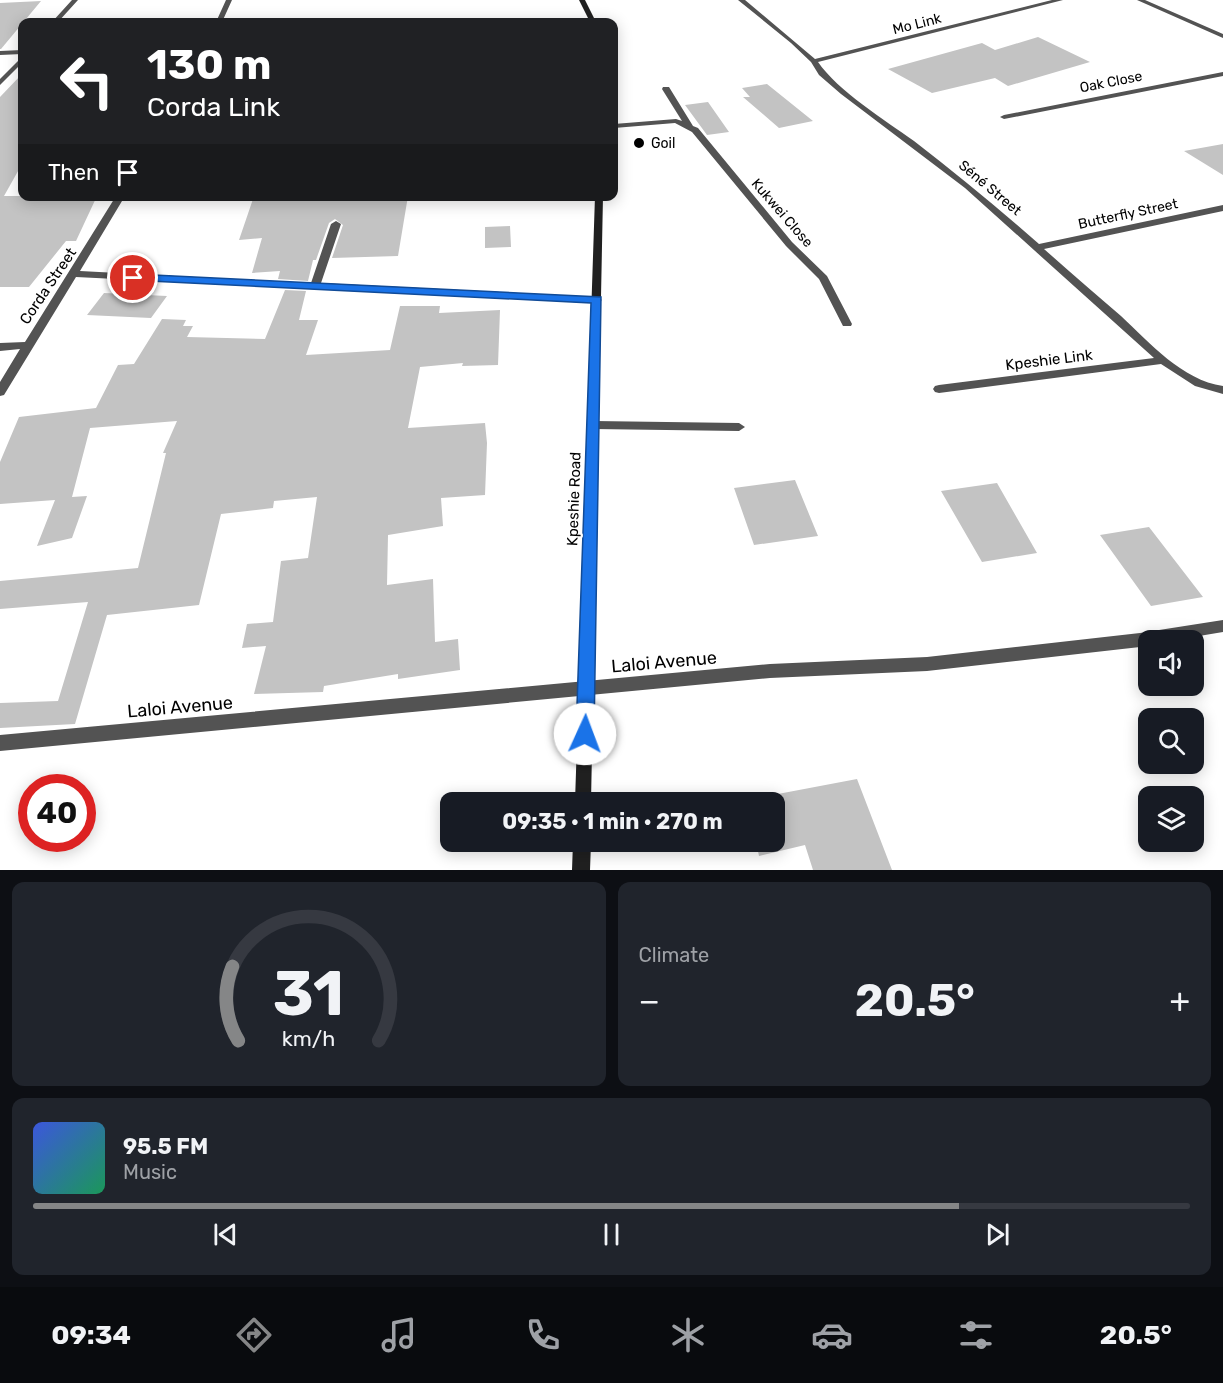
<!DOCTYPE html>
<html lang="en">
<head>
<meta charset="utf-8">
<style>
	:root { --surface:#171b24; --page:#20242c; --text:#f1f3f6; --muted:#9ea1a6; --line:#363941; --accent:#858687 }
	body { margin:0; font-family:Rubik,sans-serif; background:var(--page); color:var(--text); height:100vh; display:flex; flex-direction:column; font-size:22px; white-space:nowrap }
	* { box-sizing:border-box; margin:0 }
	p { font-size:20px; color:var(--muted) }
	.icon { flex:none; width:33px; height:33px; fill:none; stroke:currentColor; stroke-width:2; stroke-linecap:round; stroke-linejoin:round }
	.map { position:relative; height:870px; overflow:hidden }
	.sheet { display:flex; flex-direction:column; gap:12px; padding:12px; background:#0d0f14; flex:1 }
	.sheet>* { flex:none }
	.top-card { position:absolute; left:18px; top:18px; width:600px; height:183px; border-radius:12px; box-shadow:0 3px 15px #0003; background:#202124; color:#fff; overflow:hidden }
	.buttons { position:absolute; left:1138px; top:630px; display:grid; gap:12px }
	.buttons a { display:grid; place-items:center; width:66px; height:66px; border-radius:12px; background:var(--surface); box-shadow:0 3px 15px #0003; font-size:30px }
	.speed { position:absolute; left:18px; top:774px; display:flex; gap:12px; font-size:30px; font-weight:700; text-align:center }
	.speed>* { display:grid; place-content:center; width:78px; height:78px; border-radius:50%; background:var(--surface); box-shadow:0 3px 15px #0003; line-height:1 }
	.speed .limit { border:9px solid #d22; background:#fff; color:#111 }
	.pin { position:absolute; display:grid; place-items:center; width:51px; height:51px; color:#fff; margin:-26px; border:3px solid #fff; border-radius:50%; box-shadow:0 2px 6px #0007 }
	.me { position:absolute; width:66px; margin:-33px; rotate:2deg; stroke-linejoin:round; filter:drop-shadow(0 0 4px #0008) }
	.turn { display:flex; align-items:center; gap:21px; height:126px; padding:0 30px; font-size:27px }
	.turn .icon { width:78px; height:78px; stroke-width:2.5 }
	.turn b { display:block; font-size:42px; line-height:51px }
	.then { display:flex; align-items:center; height:57px; padding:0 30px; background:#0003; gap:12px; font-size:22px }
	.big { font-size:45px; font-weight:700; line-height:1.1 }
	.sheet .tile { flex:1; display:flex; flex-direction:column; justify-content:center; gap:9px; min-width:0; padding:0 21px; border-radius:12px; background:var(--page) }
	.sheet .dial { align-items:center; gap:0 }
	.dial svg { height:156px; overflow:visible; fill:none; stroke:var(--line); stroke-width:7; stroke-linecap:round; text-anchor:middle }
	.dial text { fill:var(--text); stroke:none }
	.song { display:flex; align-items:center; gap:18px }
	.cover { width:72px; height:72px; border-radius:9px; background:linear-gradient(135deg,hsl(230 70% 55%),hsl(150 70% 35%)) }
	.played { height:6px; border-radius:3px; background:linear-gradient(90deg,var(--accent) 80%,var(--line) 80%) }
	.keys { display:flex; justify-content:space-around; direction:ltr }
	.heat { display:flex; justify-content:space-between; align-items:center; font-size:33px; direction:ltr }
	.sheet .tiles { flex:1; display:grid; gap:12px; grid-template-columns:1fr 1fr }
	.tile:last-child { grid-column:span 2 }
	.trip { position:absolute; left:440px; top:792px; width:345px; height:60px; border-radius:12px; background:var(--surface); box-shadow:0 3px 15px #0003; font-weight:700; line-height:60px; text-align:center }
	.tabs { display:flex; height:96px; justify-content:space-around; align-items:center; background:#090b0e; color:var(--muted) }
	.tabs .icon { width:42px; height:42px }
	.tabs .current { color:var(--accent) }
	.tabs b { font-size:27px; color:var(--text) }
	.map>svg:first-child { display:block }
</style>
</head>
<body>
<div class="map">
<svg width="1223" height="870" viewBox="0 0 1223 870">
	<rect width="100%" height="100%" fill="#fff"/>
	<!-- building -->
	<path fill="#c3c3c3" d="M41 1 1 49H0V3Z
		M1038 37 1090 62 1008 86 995 78 932 93 888 69 982 43 995 50Z
		M22 74V164L4 196H97L76 241H66L29 287H0V97Z
		M767 84 813 121 779 128 743 97H750L742 88Z
		M708 102 729 132 707 135 685 105Z
		M1223 144V175L1184 151Z
		M292 196H408L398 256 332 258 343 225 335 219 329 223 316 260H313L308 281 278 279 280 271 252 273 262 238 239 240 253 199Z
		M510 226 511 247 485 248V227Z
		M285 290 306 291 299 320H318L306 355 390 350 400 306H440L439 313 500 310 498 365 462 366 463 363 420 367 408 428 485 423 487 443 485 495 441 498 443 526 388 535 387 585 433 579 435 642 458 639 460 670 398 679V674L324 686 323 692 254 694 266 646 242 648 247 624 273 622 281 561 308 558 317 497 274 501 273 508 221 514 199 605 107 615 75 724 0 728V703L58 701 88 602 0 609V581L138 568 166 453H163L177 421 90 428 72 497 87 496 72 538 37 546 55 500 0 504V462L19 417 96 408 118 365 134 364 162 319 186 320 183 326H193L187 337 265 339Z
		M104 293 167 296 151 318 87 315Z
		M795 480 818 536 754 545 734 488Z
		M997 483 1037 553 982 562 941 491Z
		M1149 527 1203 597 1151 606 1100 535Z
		M857 779 892 870H813L805 845 759 856 756 842H774V802H747L746 800Z"/>
	<g fill="none" stroke-linecap="round" stroke-linejoin="round">
		<!-- street -->
		<path fill="#535353" fill-rule="evenodd" d="M72 0H78L58 22H52Z
			M226 0H232L222 22H216Z
			M738 0H745L815 59 1052 0H1063L818 62C838 91 885 120 914 141 957 174 998 208 1039 244L1223 205V211L1044 249C1069 271 1095 294 1121 316 1150 343 1182 380 1223 386V394L1195 386 1161 364 939 393 935 392 933 389 935 386 939 385 1154 358 965 188 841 94 819 75 811 62 791 43Z
			M1137 0H1145L1223 34V38Z
			M22 50V54L0 55V51Z
			M22 57V63L0 85V79Z
			M1223 72V76L1004 119 1000 117 1004 115Z
			M663 87H669L693 126 698 128 792 242 827 276 852 324 851 326H843L819 279 786 246 692 132 675 123 614 128V124L676 119 682 121 662 89Z
			M116 196H125L80 271 311 283 331 224 336 221 341 224 321 283 597 297 602 300 597 303 76 277 4 395 0 396V382L20 349 0 351V343L25 342Z
			M594 421 739 423 745 427 739 431 594 429 588 425Z
			M1223 620V632L1175 640H1149V645L1140 647 927 671 770 678 0 751V735L770 664 927 657 1140 633Z"/>
		<!-- secondary -->
		<path fill="#202020" fill-rule="evenodd" d="M579 0H585L596 22H590Z
			M595 196H603L591 802H575Z
			M573 842H591L590 870H572Z"/>
	</g>
	<!-- route -->
	<path fill="#1a73e8" stroke="#114b97" stroke-width="1.5" d="M133 274 601 297 594 734 591 740 585 743 578 740 576 734 591 303 129 280V275Z"/>
	<!-- markers -->
	<circle fill="#000" stroke="#fff" stroke-width="2" cx="639" cy="143" r="6"/>
	<g text-anchor="middle" dominant-baseline="central" stroke-width="4.5" stroke-linejoin="round" paint-order="stroke">
		<!-- far-street labels -->
		<g font-size="14" fill="#000" stroke="#fff">
			<text transform="translate(917 24) rotate(-14)">Mo Link</text>
			<text transform="translate(1111 82) rotate(-11)">Oak Close</text>
			<text transform="translate(990 188) rotate(40)">Séné Street</text>
			<text transform="translate(782 213) rotate(49)">Kukwei Close</text>
			<text transform="translate(1128 214) rotate(-12)">Butterfly Street</text>
		</g>
		<!-- far-poi labels -->
		<g font-size="14" fill="#000" stroke="#fff" text-anchor="start">
			<text x="651" y="143">Goil</text>
		</g>
		<!-- street labels -->
		<g font-size="15" fill="#000" stroke="#fff">
			<text transform="translate(48 286) rotate(-56)">Corda Street</text>
			<text transform="translate(1049 360) rotate(-7)">Kpeshie Link</text>
			<text transform="translate(574 499) rotate(-88)">Kpeshie Road</text>
		</g>
		<!-- near-street labels -->
		<g font-size="18" fill="#000" stroke="#fff">
			<text transform="translate(664 662) rotate(-5)">Laloi Avenue</text>
			<text transform="translate(180 707) rotate(-5)">Laloi Avenue</text>
		</g>
	</g>
</svg>
<div class="buttons">
<a><svg class="icon" aria-label="sound" viewBox="0 0 24 24"><path d="M4 9h4l5-4v14l-5-4H4zM17 9q2 3 0 6"/></svg></a>
<a><svg class="icon" aria-label="search" viewBox="0 0 24 24"><circle cx="10" cy="10" r="6"/><path d="M15 15l6 6"/></svg></a>
<a><svg class="icon" aria-label="layers" viewBox="0 0 24 24"><path d="M12 4l9 5-9 5-9-5zM3 14l9 5 9-5"/></svg></a>
</div>
<div class="speed"><div class="limit">40</div></div>
<div class="pin" style="left:133px;top:278px;background:#d93025"><svg class="icon" aria-label="arrive" viewBox="0 0 24 24"><path d="M6 21V4h12l-3 4 3 4H6"/></svg></div>
<svg class="me" style="left:585px;top:734px" viewBox="-20 -20 40 40"><circle r="19" fill="#fff"/><path d="M0-13L10 11 0 6-10 11z" fill="#1a73e8"/></svg>
<div class="trip">09:35 · 1 min · 270 m</div>
<div class="top-card">
<div class="turn"><svg class="icon" aria-label="left" viewBox="0 0 24 24"><path d="M17 20v-9H6M10 6l-5 5 5 5"/></svg><div><b>130 m</b>Corda Link</div></div>
<div class="then">Then<svg class="icon" aria-label="arrive" viewBox="0 0 24 24"><path d="M6 21V4h12l-3 4 3 4H6"/></svg></div>
</div>
</div>
<section class="sheet">
<div class="tiles">
<div class="tile dial"><svg viewBox="0 0 100 80">
<path d="M14 69A42 42 0 1 1 86 69"/>
<path d="M14 69A42 42 0 0 1 11 31" stroke="#858687"/>
<text x="50" y="56" font-size="32" font-weight="700">31</text>
<text x="50" y="72" font-size="11">km/h</text>
</svg></div>
<div class="tile"><p>Climate</p>
<div class="heat"><a>−</a><b class="big">20.5°</b><a>+</a></div>
</div>
<div class="tile">
<div class="song"><i class="cover"></i><div><b>95.5 FM</b><p>Music</p></div></div>
<div class="played"></div>
<div class="keys"><svg class="icon" aria-label="previous" viewBox="0 0 24 24"><path d="M18 5L8 12l10 7zM5 5v14"/></svg><svg class="icon" aria-label="pause" viewBox="0 0 24 24"><path d="M8 5v14M16 5v14"/></svg><svg class="icon" aria-label="next" viewBox="0 0 24 24"><path d="M6 5l10 7-10 7zM19 5v14"/></svg></div>
</div>
</div>
</section>
<nav class="tabs">
<b>09:34</b>
<svg class="icon current" aria-label="directions" viewBox="0 0 24 24"><path d="M12 3l9 9-9 9-9-9zM9 14v-3h6M13 9l2 2-2 2"/></svg>
<svg class="icon" aria-label="music" viewBox="0 0 24 24"><path d="M9 18V5l10-2v13"/><circle cx="6" cy="18" r="3"/><circle cx="16" cy="16" r="3"/></svg>
<svg class="icon" aria-label="phone" viewBox="0 0 24 24"><path d="M5 4h4l2 5-3 2q2 4 5 5l2-3 5 2v4C11 20 4 13 5 4z"/></svg>
<svg class="icon" aria-label="climate" viewBox="0 0 24 24"><path d="M12 3v18M4 7l16 10M4 17L20 7"/></svg>
<svg class="icon" aria-label="car" viewBox="0 0 24 24"><path d="M5 17H2v-5l4-1 3-4h7l3 4 3 1v5h-3M9 17h6M6 11h13"/><circle cx="7" cy="17" r="2"/><circle cx="17" cy="17" r="2"/></svg>
<svg class="icon" aria-label="filters" viewBox="0 0 24 24"><path d="M4 7h16M4 17h16"/><circle cx="9" cy="7" r="2"/><circle cx="15" cy="17" r="2"/></svg>
<b>20.5°</b>
</nav>
</body>
</html>
